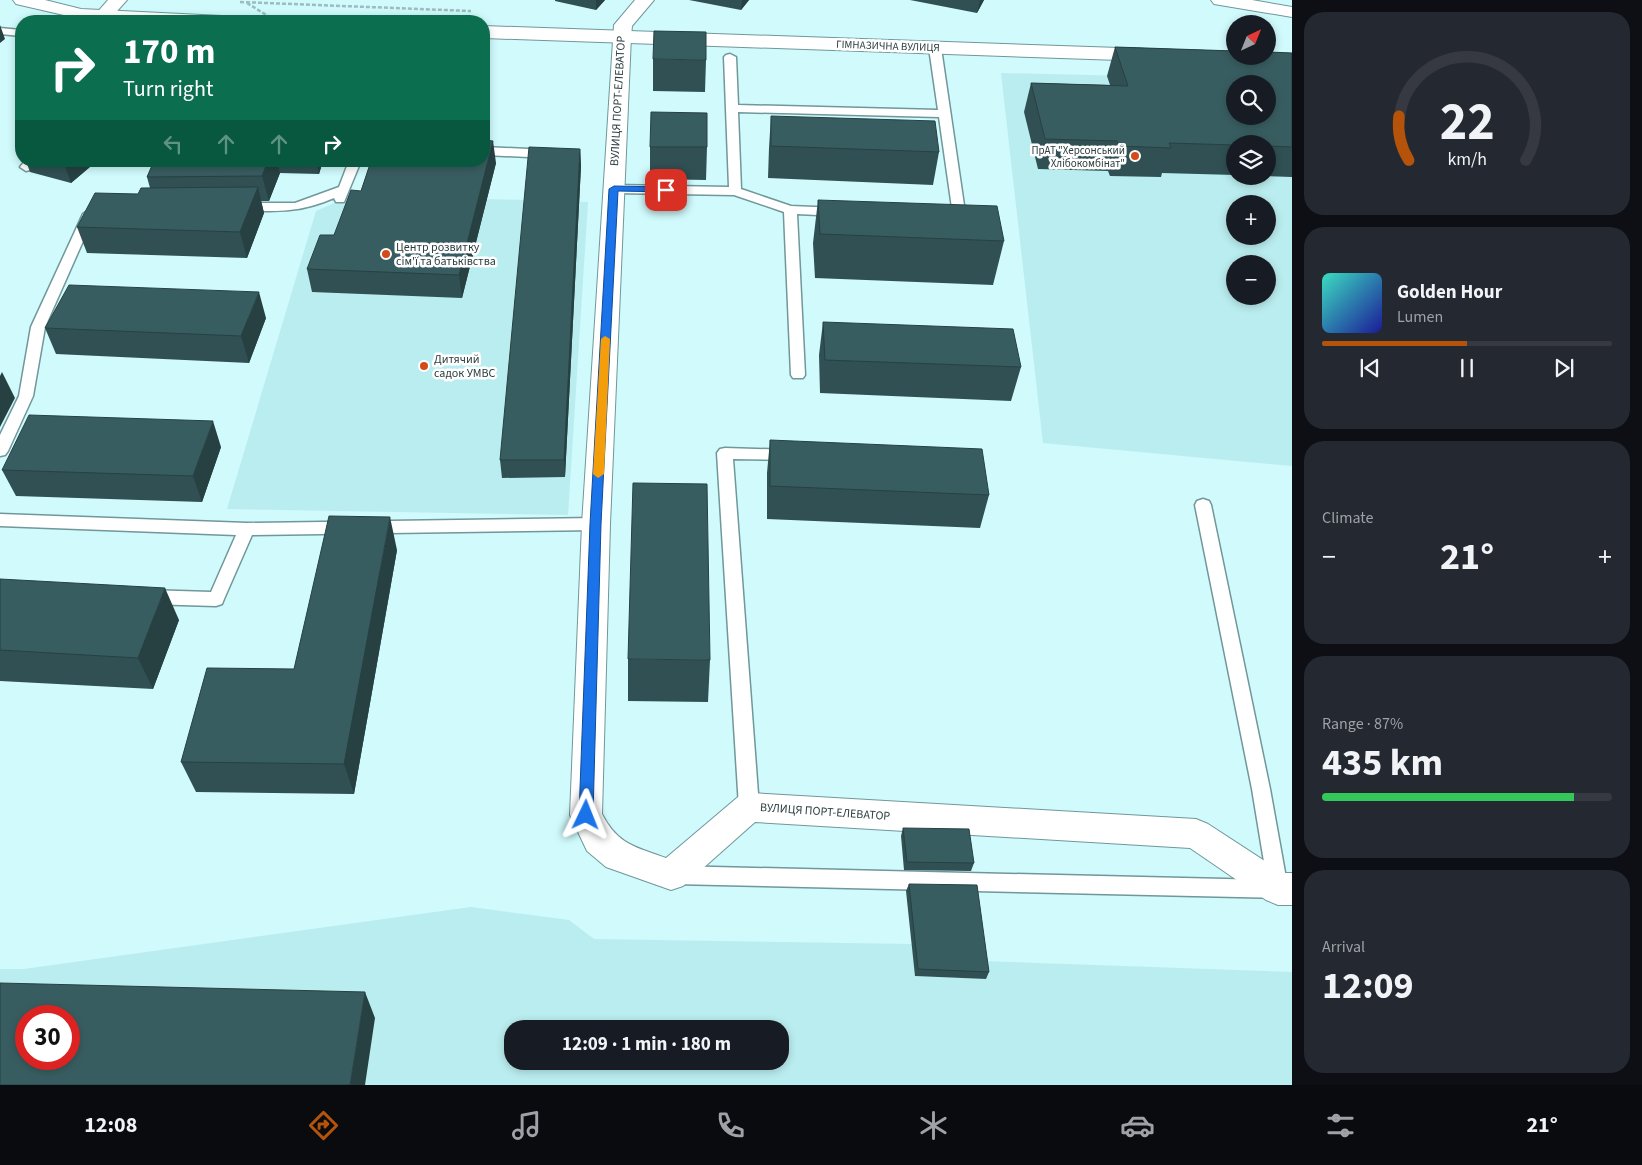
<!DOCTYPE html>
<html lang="en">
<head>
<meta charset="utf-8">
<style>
	:root { --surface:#171b24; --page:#242831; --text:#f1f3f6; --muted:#9ea1a6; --line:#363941; --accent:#b45309 }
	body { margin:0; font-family:"Source Sans 3",sans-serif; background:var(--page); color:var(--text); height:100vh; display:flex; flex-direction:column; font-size:19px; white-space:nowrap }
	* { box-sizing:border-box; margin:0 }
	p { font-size:16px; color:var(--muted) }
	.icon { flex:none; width:28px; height:28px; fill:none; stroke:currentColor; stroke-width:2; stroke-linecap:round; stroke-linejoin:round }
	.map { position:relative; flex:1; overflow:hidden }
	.sheet { display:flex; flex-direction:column; gap:12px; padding:12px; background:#0d0f14; width:350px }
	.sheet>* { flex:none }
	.banner { position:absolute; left:15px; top:15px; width:475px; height:152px; border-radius:20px; box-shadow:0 2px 8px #0003; background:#0b6e4f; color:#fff; overflow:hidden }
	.needle { width:32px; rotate:43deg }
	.fabs { position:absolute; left:1226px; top:15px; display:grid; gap:10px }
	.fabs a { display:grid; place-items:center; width:50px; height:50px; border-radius:50%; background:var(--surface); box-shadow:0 2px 8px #0003; font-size:25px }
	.speed { position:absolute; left:15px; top:1005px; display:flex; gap:10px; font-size:25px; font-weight:700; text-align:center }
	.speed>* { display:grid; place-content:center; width:65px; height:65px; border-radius:50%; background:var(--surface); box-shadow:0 2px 8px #0003; line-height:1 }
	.speed .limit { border:8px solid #d22; background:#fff; color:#111 }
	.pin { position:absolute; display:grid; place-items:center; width:42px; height:42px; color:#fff; margin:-21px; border-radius:10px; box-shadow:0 2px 8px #0006 }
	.me { position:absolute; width:55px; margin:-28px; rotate:2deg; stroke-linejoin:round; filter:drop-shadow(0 0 4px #0008) }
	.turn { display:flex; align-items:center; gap:18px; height:105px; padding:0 25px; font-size:22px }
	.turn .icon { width:65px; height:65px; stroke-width:2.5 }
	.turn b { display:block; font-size:35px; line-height:42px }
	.lanes { display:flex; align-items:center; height:48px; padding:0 25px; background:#0003; justify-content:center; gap:25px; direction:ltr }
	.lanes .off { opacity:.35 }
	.big { font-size:38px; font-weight:700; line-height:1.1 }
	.sheet .card { flex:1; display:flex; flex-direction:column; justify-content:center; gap:8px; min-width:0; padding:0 18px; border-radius:20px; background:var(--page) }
	.sheet .dial { align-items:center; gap:0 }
	.dial svg { height:130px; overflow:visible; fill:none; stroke:var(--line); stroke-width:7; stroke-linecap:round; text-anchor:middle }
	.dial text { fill:var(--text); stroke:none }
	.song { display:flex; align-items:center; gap:15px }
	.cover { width:60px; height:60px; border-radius:8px; background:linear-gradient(135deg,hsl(170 70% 55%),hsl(240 70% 35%)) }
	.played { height:5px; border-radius:2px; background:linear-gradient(90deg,var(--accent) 50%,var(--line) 50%) }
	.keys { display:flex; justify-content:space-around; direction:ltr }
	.heat { display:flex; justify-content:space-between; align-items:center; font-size:28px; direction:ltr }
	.charge { height:8px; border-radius:4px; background:linear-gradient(90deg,#34c759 87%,var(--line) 0) }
	.trip { position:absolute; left:504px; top:1020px; width:285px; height:50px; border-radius:20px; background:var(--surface); box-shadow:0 2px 8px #0003; font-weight:700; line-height:50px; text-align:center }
	.dock { display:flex; height:80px; justify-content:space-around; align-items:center; background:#090b0e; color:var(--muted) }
	.dock .icon { width:35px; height:35px }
	.dock .active { color:var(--accent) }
	.dock b { font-size:22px; color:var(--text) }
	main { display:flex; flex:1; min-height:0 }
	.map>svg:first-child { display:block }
</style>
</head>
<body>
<main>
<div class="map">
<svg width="1292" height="1085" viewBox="0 0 1292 1085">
	<rect width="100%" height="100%" fill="#d0fafc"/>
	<!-- built -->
	<path fill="#baedef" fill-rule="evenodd" d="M1001 73 1292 80V466L1043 443ZM1235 84H1268V116H1235ZM1235 144H1268V176H1235ZM1235 204H1268V236H1235ZM1235 264H1268V296H1235Z
		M353 195 588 202 568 515 227 509 316 211Z
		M471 907 569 920 594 939 912 944 916 976 985 979 983 961 1292 972V1085H0V969H24ZM26 1016H69V1059H26ZM512 1029H780V1061H512Z"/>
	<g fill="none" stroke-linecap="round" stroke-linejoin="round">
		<defs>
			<path id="service" d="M81 11 86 14C79 21 69 22 59 21Z
				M0 28 21 30V36L0 34Z
				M935 45 941 48 966 219 965 222 952 223 946 219 947 216 953 215 939 117 738 112 741 189 791 206 838 208 844 212 838 216 797 214 805 375 803 378H793L791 375 784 212 734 195 614 193 608 189 614 185 729 187 724 57 726 55 730 54 736 57 738 105 938 110 929 48Z
				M484 147 549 150 555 154 549 158 484 155Z
				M25 161H39L30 170 26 171 20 167Z
				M349 161H361L344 202H336L334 198C299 213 279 211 242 211L236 207 242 203H295L339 187Z
				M89 210 95 214 45 327 33 396 8 451 5 455 0 456V435L19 396 31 327 83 214Z
				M725 448 791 450 796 451 799 455 796 459 791 460 733 459 759 807 756 813 749 815 742 813 739 807 717 453 720 449Z
				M1203 499 1209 501 1211 505 1270 789 1288 889 1285 895 1278 898 673 884 666 881 663 875 666 869 673 866 1267 880 1252 789 1195 505 1197 501Z
				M0 514 247 523 596 518 602 520 604 524 602 528 596 530 252 535 224 599 222 604 216 606 147 604 141 602 139 597 141 592 147 590 211 592 236 535 0 526Z"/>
			<path id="minor" d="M108 0H127L109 20H97L94 16Z
				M635 0H654L632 26 631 36 610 524 602 814C618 845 636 847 666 858L738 797 749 793 1196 819 1208 824 1283 873H1292V905H1278L1266 900 1190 848 755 822 683 886 671 890 606 867 587 851 570 815 582 524 614 25Z
				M1211 0H1252L1292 7V17L1214 4Z"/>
			<path id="tertiary" d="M13 0H45L81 9 222 16 228 17 231 21 81 19 16 4Z
				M484 26 1149 49 1156 51 1158 55 1156 59 1149 61 484 38Z"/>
		</defs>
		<!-- service casing -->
		<use href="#service" stroke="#709799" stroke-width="3"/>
		<!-- minor casing -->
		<use href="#minor" stroke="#709799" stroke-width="2"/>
		<!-- tertiary casing -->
		<use href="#tertiary" stroke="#709799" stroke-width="2"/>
		<!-- path -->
		<path stroke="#9bbdbf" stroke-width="2.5" stroke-dasharray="4 2" stroke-linecap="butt" d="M240 2 471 11
			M247 3 276 21"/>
		<!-- service -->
		<use href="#service" fill="#fff" fill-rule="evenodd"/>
		<!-- minor -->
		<use href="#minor" fill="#fff" fill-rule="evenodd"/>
		<!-- tertiary -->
		<use href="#tertiary" fill="#fff" fill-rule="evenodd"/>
	</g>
	<!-- wall -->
	<path fill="#305053" d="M555 0H605L596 10 555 1Z
		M689 0H749L741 10Z
		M910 0H984L977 13Z
		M1115 47 1292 53V177L1265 176H1268V144H1235V175L1162 173 1161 177 1110 176 1108 171 1038 169 1024 112 1031 83 1110 85 1107 76Z
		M653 59 706 60 705 92 653 91Z
		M771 116 939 152 933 185 768 178 769 148Z
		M650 147H707L706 180 650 179Z
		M580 149 581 166 565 477 502 478 500 460Z
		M26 161H97L71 183 30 172Z
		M154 161H323L319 174 280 173 269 201H261L264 213 247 258 87 253 77 227 150 188 147 177Z
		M496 163 462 298 312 292 307 269 334 235 361 191Z
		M818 200 1004 241 993 285 815 278 813 243Z
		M266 318 249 363 56 354 45 328Z
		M823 322 1021 367 1011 401 820 393 819 355Z
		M770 440 989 495 980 528 767 519V473Z
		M221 447 202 502 16 496 2 470Z
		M397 550 354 794 196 792 181 762 294 669Z
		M0 579 179 620 153 689 0 681Z
		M628 659 710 660 708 702 628 701Z
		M903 828 974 863 971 871 904 870 901 836Z
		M909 884 989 972 986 979 915 976 906 891Z"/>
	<!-- shaded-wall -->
	<path fill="#274143" d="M596 0H605L596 10Z
		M742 0H749L741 10Z
		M980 0H984L977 13Z
		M0 25 5 39 0 43Z
		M493 141 496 163 462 298 459 275Z
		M580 149 581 166 565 477 564 460Z
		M63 161H97L71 183Z
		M268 161H277L280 173 269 201 262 176Z
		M316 161H323L319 174Z
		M258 187 264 213 247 258 240 232Z
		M259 292 266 318 249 363 241 336Z
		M2 372 15 398 0 427V376Z
		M213 421 221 447 202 502 193 476Z
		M390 517 397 550 354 794 344 764Z
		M165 588 179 620 153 689 138 658Z
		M365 992 375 1018 365 1085H350Z"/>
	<!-- building -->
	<path fill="#385d60" stroke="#274143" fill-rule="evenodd" d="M654 31 706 32V60L653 59Z
		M1115 47 1235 51V56H1268V52L1292 53V147L1268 146V144H1235V145L1169 143 1171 148 1119 146 1117 141 1045 139 1031 83 1128 86ZM1235 84H1268V116H1235Z
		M651 112 707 113V147H650Z
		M771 116 935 121 939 152 771 146Z
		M484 140 493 141 459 275 307 269 320 235H334L351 190 361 191 371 161H484Z
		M529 147 580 149 564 460H500Z
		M154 161H268L262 176 147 177Z
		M258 187 240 232 77 227 95 193 138 194 141 188Z
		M818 200 997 206 1004 241 820 234Z
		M69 285 259 292 241 336 45 328Z
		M823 322 1013 329 1021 367 825 360Z
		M29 415 213 421 193 476 2 470Z
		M770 440 982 449 989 495 770 486Z
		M633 483 707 484 710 660 628 659Z
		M329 516 390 517 344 764 181 762 207 668 294 669Z
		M0 579 165 588 138 658 0 650Z
		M903 828 969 829 974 863 907 862Z
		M909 884 977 885 989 972 918 969Z
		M0 983 365 992 350 1085H0ZM26 1016H69V1059H26Z"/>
	<!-- route -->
	<path fill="#1a73e8" stroke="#114b97" d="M614 186 666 187 670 190 666 192 618 191 601 524 593 815 591 819 586 821 581 819 579 815 590 524 609 189Z"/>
	<!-- slow -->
	<path fill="#f59e0b" d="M605 336 610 339 604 474 598 478 593 474 601 339Z"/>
	<!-- markers -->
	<g fill="#d24b18" stroke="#fff" stroke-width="2">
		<circle cx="1135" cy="156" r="5"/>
		<circle cx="386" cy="254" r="5"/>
		<circle cx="424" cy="366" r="5"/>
	</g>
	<g text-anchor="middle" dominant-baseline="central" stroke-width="5" stroke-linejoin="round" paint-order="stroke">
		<!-- far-street labels -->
		<g font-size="11" fill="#2d3e3f" stroke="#fff">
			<text transform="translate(888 46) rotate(2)">ГІМНАЗИЧНА ВУЛИЦЯ</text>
		</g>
		<!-- far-poi labels -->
		<g font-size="11" fill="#2d3e3f" stroke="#fff" text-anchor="end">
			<text x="1125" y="150">ПрАТ "Херсонський<tspan x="1125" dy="13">Хлібокомбінат"</tspan></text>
		</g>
		<!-- street labels -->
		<g font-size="12" fill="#2d3e3f" stroke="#fff">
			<text transform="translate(618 101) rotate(-87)">ВУЛИЦЯ ПОРТ-ЕЛЕВАТОР</text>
			<text transform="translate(825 812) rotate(4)">ВУЛИЦЯ ПОРТ-ЕЛЕВАТОР</text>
		</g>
		<!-- poi labels -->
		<g font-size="12" fill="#2d3e3f" stroke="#fff" text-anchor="start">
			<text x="396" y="247">Центр розвитку<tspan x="396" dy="14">сім'ї та батьківства</tspan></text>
			<text x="434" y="359">Дитячий<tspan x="434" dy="14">садок УМВС</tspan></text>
		</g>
	</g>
</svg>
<div class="fabs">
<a><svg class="needle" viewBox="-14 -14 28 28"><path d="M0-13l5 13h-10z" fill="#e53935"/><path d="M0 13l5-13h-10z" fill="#9ea1a6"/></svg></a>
<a><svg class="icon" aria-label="search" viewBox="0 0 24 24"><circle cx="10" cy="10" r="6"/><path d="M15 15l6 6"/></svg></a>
<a><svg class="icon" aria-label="layers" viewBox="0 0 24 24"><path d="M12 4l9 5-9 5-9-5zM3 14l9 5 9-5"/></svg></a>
<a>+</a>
<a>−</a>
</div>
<div class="speed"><div class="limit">30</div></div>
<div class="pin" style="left:666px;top:190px;background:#d93025"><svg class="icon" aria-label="arrive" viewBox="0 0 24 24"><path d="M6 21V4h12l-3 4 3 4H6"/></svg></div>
<svg class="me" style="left:586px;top:815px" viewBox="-20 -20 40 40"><path d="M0-17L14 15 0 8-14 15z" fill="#1a73e8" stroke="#fff" stroke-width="4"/></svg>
<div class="trip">12:09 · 1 min · 180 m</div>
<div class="banner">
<div class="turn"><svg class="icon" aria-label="right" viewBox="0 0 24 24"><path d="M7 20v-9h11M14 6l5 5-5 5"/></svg><div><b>170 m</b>Turn right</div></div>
<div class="lanes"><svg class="icon off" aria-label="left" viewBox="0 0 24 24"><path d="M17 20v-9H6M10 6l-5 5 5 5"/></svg><svg class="icon off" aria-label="ahead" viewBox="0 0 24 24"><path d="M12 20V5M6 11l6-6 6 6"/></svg><svg class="icon off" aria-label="ahead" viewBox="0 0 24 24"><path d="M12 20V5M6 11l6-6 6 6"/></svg><svg class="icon" aria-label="right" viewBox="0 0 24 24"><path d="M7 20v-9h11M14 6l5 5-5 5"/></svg></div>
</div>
</div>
<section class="sheet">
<div class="card dial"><svg viewBox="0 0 100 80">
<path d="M14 69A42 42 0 1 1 86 69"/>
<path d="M14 69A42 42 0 0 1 8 42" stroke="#b45309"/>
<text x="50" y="56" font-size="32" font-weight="700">22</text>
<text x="50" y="72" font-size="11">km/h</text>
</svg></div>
<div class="card">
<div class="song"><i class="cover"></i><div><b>Golden Hour</b><p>Lumen</p></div></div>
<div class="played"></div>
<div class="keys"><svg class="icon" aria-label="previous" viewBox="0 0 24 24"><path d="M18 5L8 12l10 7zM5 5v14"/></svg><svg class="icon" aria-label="pause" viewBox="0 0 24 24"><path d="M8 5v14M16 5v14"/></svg><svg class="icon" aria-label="next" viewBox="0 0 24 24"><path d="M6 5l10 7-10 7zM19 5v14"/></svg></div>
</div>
<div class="card"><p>Climate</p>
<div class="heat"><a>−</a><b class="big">21°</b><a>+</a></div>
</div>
<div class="card"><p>Range · 87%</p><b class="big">435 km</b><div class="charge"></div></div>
<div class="card"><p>Arrival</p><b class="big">12:09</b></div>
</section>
</main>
<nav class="dock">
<b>12:08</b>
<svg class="icon active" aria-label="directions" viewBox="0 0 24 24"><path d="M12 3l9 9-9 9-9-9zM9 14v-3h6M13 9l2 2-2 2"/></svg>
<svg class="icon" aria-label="music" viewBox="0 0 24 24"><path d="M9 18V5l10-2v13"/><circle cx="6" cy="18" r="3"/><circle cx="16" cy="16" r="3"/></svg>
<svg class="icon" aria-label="phone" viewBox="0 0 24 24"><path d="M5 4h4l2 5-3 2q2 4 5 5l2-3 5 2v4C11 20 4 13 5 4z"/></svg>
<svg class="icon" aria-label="climate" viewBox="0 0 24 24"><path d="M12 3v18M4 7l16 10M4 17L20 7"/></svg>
<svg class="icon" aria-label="car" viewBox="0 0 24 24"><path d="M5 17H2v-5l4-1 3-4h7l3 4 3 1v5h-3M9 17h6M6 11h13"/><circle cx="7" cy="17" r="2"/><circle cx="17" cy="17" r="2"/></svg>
<svg class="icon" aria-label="filters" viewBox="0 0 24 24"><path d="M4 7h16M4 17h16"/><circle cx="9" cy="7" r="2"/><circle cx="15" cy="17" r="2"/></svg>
<b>21°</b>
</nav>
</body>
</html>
